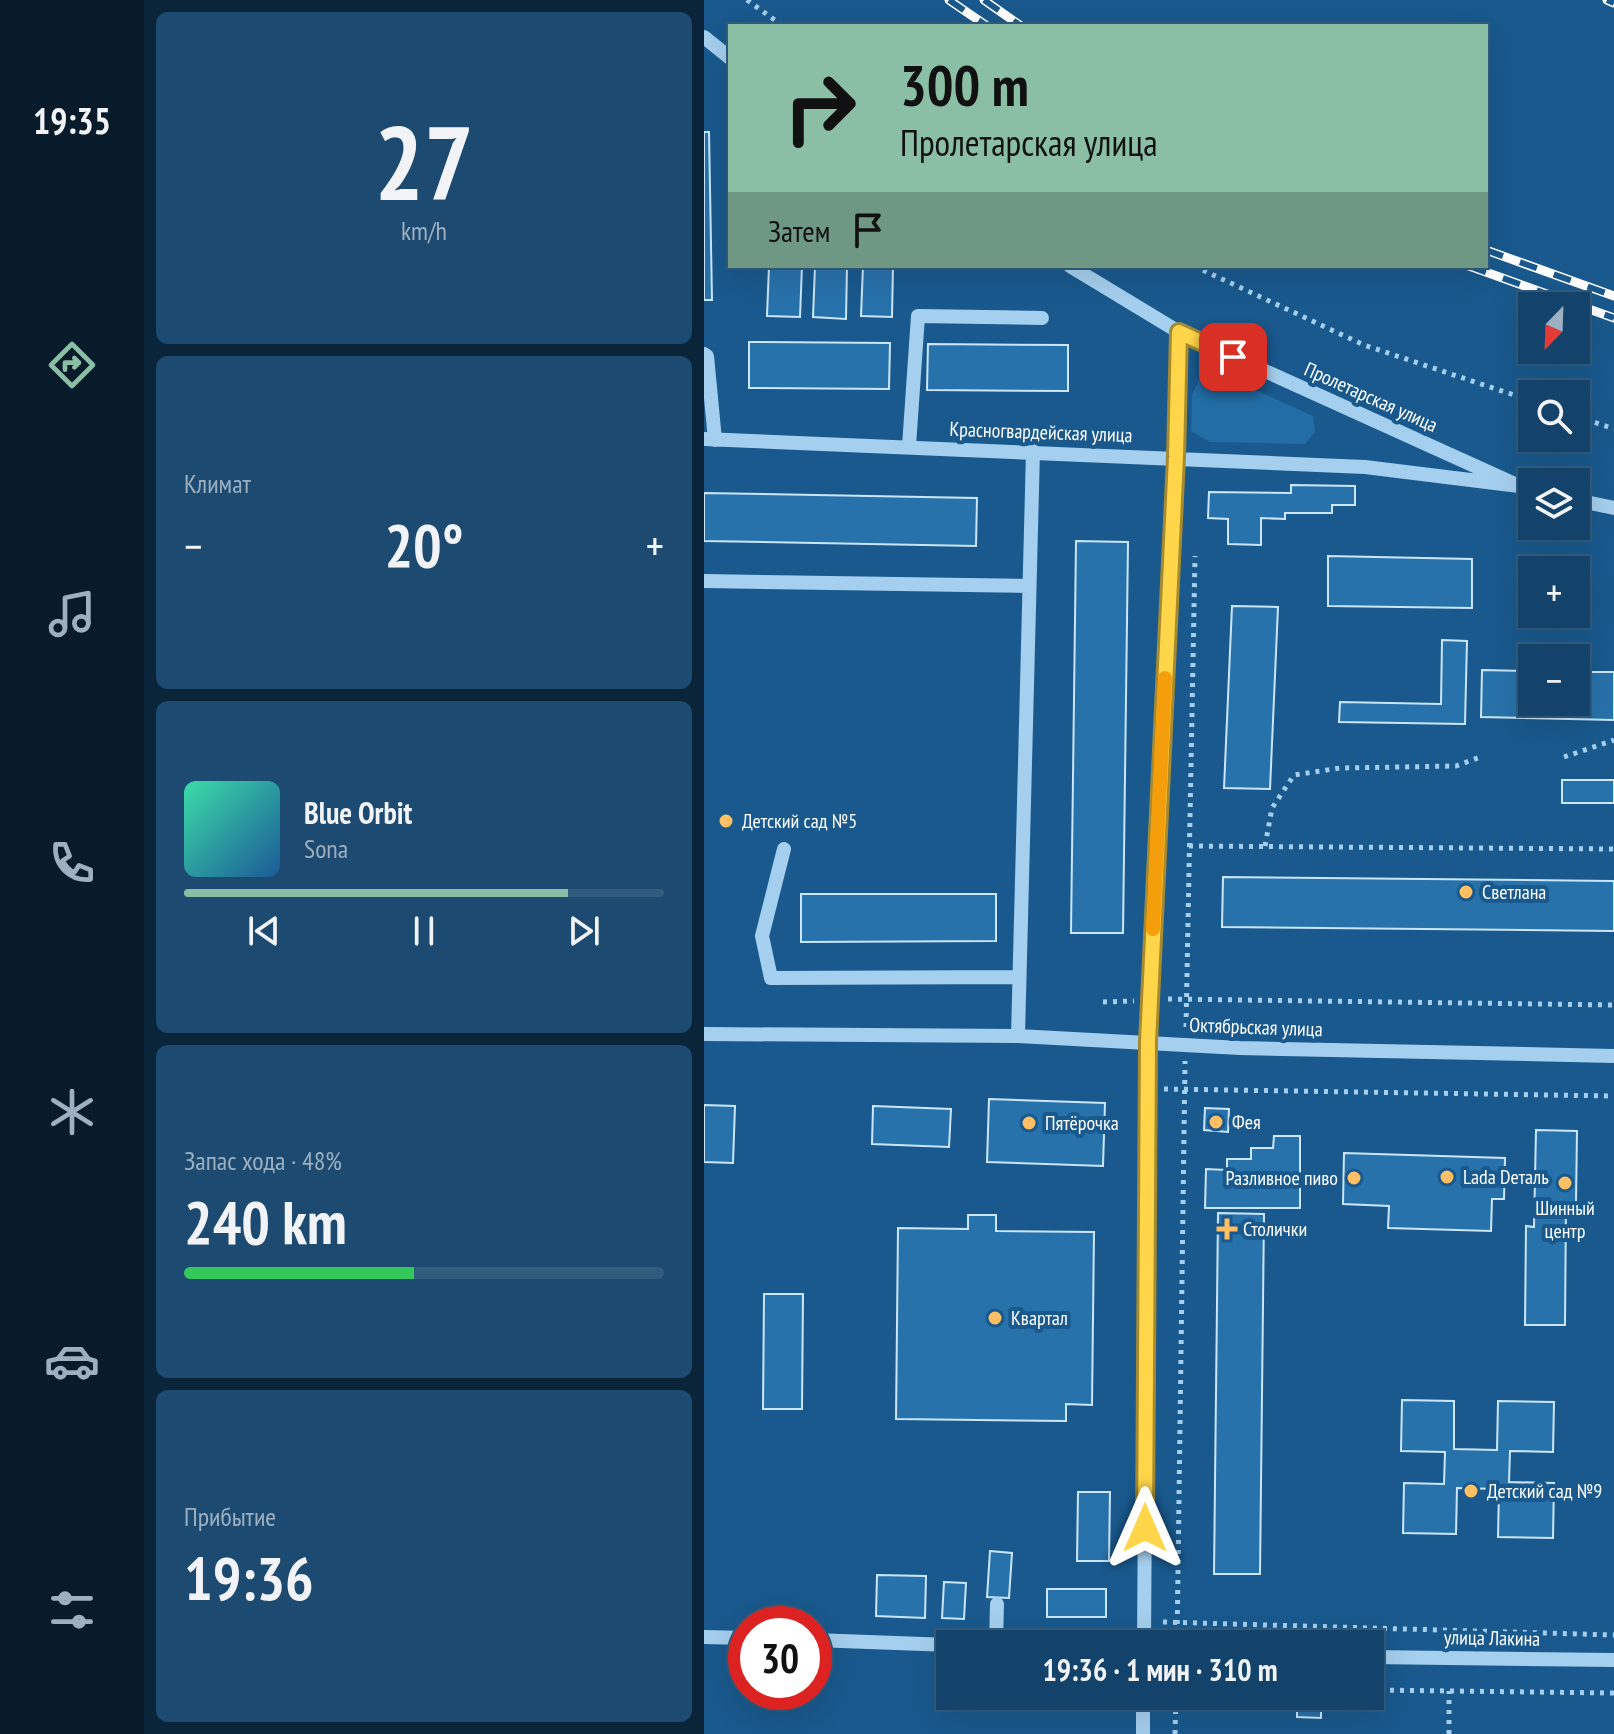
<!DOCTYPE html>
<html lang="ru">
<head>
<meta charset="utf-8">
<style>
	:root { --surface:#13436a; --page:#1c4a70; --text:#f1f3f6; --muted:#9db0c1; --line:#325c7e; --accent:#8abfa5 }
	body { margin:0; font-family:"PT Sans Narrow",sans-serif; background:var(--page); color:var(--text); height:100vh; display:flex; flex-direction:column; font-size:30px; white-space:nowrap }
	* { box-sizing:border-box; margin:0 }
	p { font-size:26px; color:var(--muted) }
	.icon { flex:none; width:44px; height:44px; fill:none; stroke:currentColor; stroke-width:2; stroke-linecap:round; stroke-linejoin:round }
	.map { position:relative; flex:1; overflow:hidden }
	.details { display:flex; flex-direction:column; gap:12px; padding:12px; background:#0a253a; width:560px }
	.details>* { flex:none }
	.banner { position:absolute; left:24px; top:24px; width:760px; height:244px; border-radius:0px; box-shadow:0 8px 32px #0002,0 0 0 2px var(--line); background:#8abfa5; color:#111; overflow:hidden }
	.needle { width:52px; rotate:203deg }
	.fabs { position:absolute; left:814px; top:292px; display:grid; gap:16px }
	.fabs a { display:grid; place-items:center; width:72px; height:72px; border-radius:0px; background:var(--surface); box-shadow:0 8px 32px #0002,0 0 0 2px var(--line); font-size:40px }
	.speed { position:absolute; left:24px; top:1606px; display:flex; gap:16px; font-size:40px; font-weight:700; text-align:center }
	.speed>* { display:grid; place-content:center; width:104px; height:104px; border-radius:50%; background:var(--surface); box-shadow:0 8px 32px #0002,0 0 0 2px var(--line); line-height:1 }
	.speed .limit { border:12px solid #d22; background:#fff; color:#111 }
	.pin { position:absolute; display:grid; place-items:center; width:68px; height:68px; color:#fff; margin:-34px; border-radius:16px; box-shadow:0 4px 12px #0006 }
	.me { position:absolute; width:88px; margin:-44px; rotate:0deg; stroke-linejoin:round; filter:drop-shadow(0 0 6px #0008) }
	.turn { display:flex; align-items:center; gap:28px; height:168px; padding:0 40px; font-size:36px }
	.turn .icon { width:104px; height:104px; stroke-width:2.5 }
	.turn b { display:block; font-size:56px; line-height:68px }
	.then { display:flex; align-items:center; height:76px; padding:0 40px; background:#0003; gap:16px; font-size:30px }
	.big { font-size:60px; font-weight:800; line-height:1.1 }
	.details .tile { flex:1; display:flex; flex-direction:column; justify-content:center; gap:12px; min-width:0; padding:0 28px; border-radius:12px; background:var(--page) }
	.details .dial { align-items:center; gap:0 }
	.dial b { font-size:104px; line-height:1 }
	.song { display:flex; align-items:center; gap:24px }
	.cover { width:96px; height:96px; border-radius:12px; background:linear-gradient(135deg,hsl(160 70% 55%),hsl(210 70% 35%)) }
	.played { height:8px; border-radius:4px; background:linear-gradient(90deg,var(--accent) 80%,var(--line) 80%) }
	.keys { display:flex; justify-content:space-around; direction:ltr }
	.heat { display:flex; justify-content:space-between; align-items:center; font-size:44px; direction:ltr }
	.charge { height:12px; border-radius:6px; background:linear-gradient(90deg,#34c759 48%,var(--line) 0) }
	.trip { position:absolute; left:232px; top:1630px; width:448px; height:80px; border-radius:0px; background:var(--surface); box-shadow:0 8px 32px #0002,0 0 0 2px var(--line); font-weight:800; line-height:80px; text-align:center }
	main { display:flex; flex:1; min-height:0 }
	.menu { display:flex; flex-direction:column; width:144px; justify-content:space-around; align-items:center; background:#081b2a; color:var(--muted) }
	.menu .icon { width:56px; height:56px }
	.menu .on { color:var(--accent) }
	.menu b { font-size:36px; color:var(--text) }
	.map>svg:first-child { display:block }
</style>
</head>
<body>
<main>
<nav class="menu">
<b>19:35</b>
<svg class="icon on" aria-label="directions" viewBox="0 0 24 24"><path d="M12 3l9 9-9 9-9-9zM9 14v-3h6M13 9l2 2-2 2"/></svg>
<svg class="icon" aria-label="music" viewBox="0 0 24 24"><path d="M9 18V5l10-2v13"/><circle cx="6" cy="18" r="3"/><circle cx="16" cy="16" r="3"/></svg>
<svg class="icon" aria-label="phone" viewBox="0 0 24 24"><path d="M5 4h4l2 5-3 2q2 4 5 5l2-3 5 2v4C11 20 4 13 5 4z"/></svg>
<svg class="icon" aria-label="climate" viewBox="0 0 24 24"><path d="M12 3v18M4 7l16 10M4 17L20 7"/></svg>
<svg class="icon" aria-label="car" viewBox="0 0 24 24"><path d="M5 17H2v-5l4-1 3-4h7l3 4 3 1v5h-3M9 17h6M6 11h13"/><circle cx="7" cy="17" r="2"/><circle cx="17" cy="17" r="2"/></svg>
<svg class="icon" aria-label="filters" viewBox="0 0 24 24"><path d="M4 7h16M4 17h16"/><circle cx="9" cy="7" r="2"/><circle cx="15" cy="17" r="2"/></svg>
</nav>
<section class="details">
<div class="tile dial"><b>27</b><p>km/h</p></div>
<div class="tile"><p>Климат</p>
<div class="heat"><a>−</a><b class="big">20°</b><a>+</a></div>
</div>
<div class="tile">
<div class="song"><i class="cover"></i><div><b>Blue Orbit</b><p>Sona</p></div></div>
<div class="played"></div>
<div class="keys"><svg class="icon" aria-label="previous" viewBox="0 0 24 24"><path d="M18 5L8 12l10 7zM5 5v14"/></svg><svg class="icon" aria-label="pause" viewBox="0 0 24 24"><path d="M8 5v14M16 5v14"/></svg><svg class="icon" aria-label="next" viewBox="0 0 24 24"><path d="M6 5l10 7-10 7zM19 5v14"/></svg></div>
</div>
<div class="tile"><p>Запас хода · 48%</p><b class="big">240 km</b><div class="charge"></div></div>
<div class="tile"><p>Прибытие</p><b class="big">19:36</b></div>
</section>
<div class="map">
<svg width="910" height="1734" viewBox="0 0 910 1734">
	<rect width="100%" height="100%" fill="#19598d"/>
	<!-- green -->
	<path fill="#226da6" d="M512 372 609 416 611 432 601 444 506 442 487 431 488 395 496 378Z"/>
	<!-- building -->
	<path fill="#2872ab" stroke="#cbe6fa" stroke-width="2" d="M0 132H5L8 300H0Z
		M65 266H98L96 317 63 316Z
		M111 266H143L142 319 109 317Z
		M159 266H189L188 317 157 316Z
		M45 342 186 343 185 389 45 388Z
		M224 344 364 345V391L223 390Z
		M587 485 651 486V505H628V513H581V519L557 518V545L524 544V519L504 518 505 492 587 493Z
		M0 493 273 498 272 546 0 541Z
		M372 541 424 542 419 933H367Z
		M624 556 768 559V608L624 606Z
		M528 606 574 607 566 789 520 788Z
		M738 640 763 641 761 724 635 722 636 702 737 704Z
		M778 670 828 671V702H872V672H910V720L777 717Z
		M858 780H910V803H858Z
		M519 877 910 881V931L518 927Z
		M97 894H292V941L97 942Z
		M285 1099 401 1103 399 1166 283 1162Z
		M0 1105 31 1106 29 1163 0 1162Z
		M169 1106 247 1109 245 1147 168 1144Z
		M501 1108 525 1109 524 1132 500 1130Z
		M832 1130 873 1131 872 1202H862L861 1325H821L822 1226 830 1227Z
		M570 1136H596V1208H501L502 1169 523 1170V1159H547V1148H569Z
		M640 1153 801 1158 800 1199H788L787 1231 684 1228 685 1206 639 1204Z
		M514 1213 560 1214 556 1574H510Z
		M264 1215H292V1231L390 1232 388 1405 362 1404V1421L192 1419 194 1228 264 1229Z
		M60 1294H99L98 1409H59Z
		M698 1400 750 1401V1449L793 1450 794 1401 850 1402 849 1452 806 1451 805 1482 850 1483 849 1538 794 1537 795 1489 753 1488 752 1534 699 1533 700 1483 740 1484 741 1452 697 1451Z
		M374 1492H406L405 1561H373Z
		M286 1551 308 1553 305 1598 283 1597Z
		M173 1575 222 1576 221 1618 172 1616Z
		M240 1582 262 1583 260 1619 238 1618Z
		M343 1589H402V1617H343Z
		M593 1698 617 1699V1718L593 1717Z"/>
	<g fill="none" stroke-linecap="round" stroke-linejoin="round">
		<!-- path -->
		<path stroke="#a5cfee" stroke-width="5" stroke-dasharray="4 6" stroke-linecap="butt" d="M43 0 79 26
			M490 266 660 345 828 401
			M872 416 910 429
			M860 757 910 740
			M485 846 910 849
			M561 846 568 808 590 775 636 768 752 766 779 756
			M464 999 910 1005
			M399 1002 430 1001
			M482 1027 491 556
			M460 1089 910 1096
			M459 1622 910 1635
			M473 1644 481 1061
			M666 1690 910 1693
			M471 1734 472 1696
			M745 1734V1691"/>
		<!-- minor -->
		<path stroke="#a5cfee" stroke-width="14" d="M0 37 26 58
			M366 266 475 332 815 486 828 489
			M0 354 3 356 11 440
			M0 439 661 467 815 486
			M205 446 214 316 338 318
			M872 500 910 508
			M0 581 325 586
			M80 849 58 936 67 978 315 977
			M0 1034 314 1036 536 1048 910 1056
			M314 1036 329 451
			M0 1637 42 1638
			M110 1640 246 1645
			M292 1644 293 1604
			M440 1644 444 1042 472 457 475 332
			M666 1657 910 1660
			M439 1734V1696"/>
		<defs>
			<path id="rail" d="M245 0 283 26
				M280 0 317 26
				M903 0 910 3
				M782 250 910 296
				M765 266 910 318"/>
		</defs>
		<!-- rail casing -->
		<use href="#rail" stroke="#fff" stroke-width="9"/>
		<!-- rail -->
		<use href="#rail" stroke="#19598d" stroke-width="6" stroke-dasharray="18" stroke-linecap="butt"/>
	</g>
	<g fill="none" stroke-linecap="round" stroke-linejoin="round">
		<defs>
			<path id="route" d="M441 1528 444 1042 472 457 475 332 529 357"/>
		</defs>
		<!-- route casing -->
		<use href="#route" stroke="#a68a30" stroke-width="20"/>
		<!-- route -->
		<use href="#route" stroke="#ffd54a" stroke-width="14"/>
		<!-- slow -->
		<path stroke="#f59e0b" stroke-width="14" d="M449 929 461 678"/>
	</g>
	<!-- markers -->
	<g fill="#ffbf62" stroke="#19598d" stroke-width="3">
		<circle cx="22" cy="821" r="8"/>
		<circle cx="762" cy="892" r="8"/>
		<circle cx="512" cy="1122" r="8"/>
		<circle cx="325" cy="1123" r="8"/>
		<circle cx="743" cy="1177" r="8"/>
		<circle cx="650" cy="1178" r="8"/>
		<circle cx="861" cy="1183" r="8"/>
		<path d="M519 1217h8v8h8v8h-8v8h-8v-8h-8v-8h8z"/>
		<circle cx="291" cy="1318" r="8"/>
		<circle cx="767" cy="1491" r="8"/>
	</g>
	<g text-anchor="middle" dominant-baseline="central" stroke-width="8" stroke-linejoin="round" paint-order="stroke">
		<!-- street labels -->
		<g font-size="20" fill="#fff" stroke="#19598d">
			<text transform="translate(667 397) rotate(24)">Пролетарская улица</text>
			<text transform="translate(337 432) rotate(2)">Красногвардейская улица</text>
			<text transform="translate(552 1027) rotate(2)">Октябрьская улица</text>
			<text transform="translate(788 1638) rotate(1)">улица Лакина</text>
		</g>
		<!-- poi labels -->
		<g font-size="20" fill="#fff" stroke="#19598d" text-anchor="start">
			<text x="38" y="821">Детский сад №5</text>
			<text x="778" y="892">Светлана</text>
			<text x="528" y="1122">Фея</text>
			<text x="341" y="1123">Пятёрочка</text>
			<text x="759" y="1177">Lada Dеталь</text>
			<text x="634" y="1178" text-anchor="end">Разливное пиво</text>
			<text x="861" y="1208" text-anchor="middle">Шинный<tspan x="861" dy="23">центр</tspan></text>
			<text x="539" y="1229">Столички</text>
			<text x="307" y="1318">Квартал</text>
			<text x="783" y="1491">Детский сад №9</text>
		</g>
	</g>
</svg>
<div class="fabs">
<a><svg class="needle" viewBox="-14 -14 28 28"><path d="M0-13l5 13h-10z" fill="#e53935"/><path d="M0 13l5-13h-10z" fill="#9db0c1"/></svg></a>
<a><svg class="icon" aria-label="search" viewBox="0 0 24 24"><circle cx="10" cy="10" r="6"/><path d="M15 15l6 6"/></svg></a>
<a><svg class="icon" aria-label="layers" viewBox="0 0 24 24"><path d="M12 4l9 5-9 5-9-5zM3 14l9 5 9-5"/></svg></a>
<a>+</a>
<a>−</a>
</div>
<div class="speed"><div class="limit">30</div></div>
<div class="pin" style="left:529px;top:357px;background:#d93025"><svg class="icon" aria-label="arrive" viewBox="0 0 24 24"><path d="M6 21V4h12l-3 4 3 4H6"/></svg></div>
<svg class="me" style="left:441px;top:1528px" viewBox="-20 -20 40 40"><path d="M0-17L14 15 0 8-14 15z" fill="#ffd54a" stroke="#fff" stroke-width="4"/></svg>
<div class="trip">19:36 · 1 мин · 310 m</div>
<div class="banner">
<div class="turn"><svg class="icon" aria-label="right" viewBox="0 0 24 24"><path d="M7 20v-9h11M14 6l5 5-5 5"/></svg><div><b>300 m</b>Пролетарская улица</div></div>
<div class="then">Затем<svg class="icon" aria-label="arrive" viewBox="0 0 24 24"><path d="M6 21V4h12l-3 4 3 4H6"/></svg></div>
</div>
</div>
</main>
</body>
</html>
